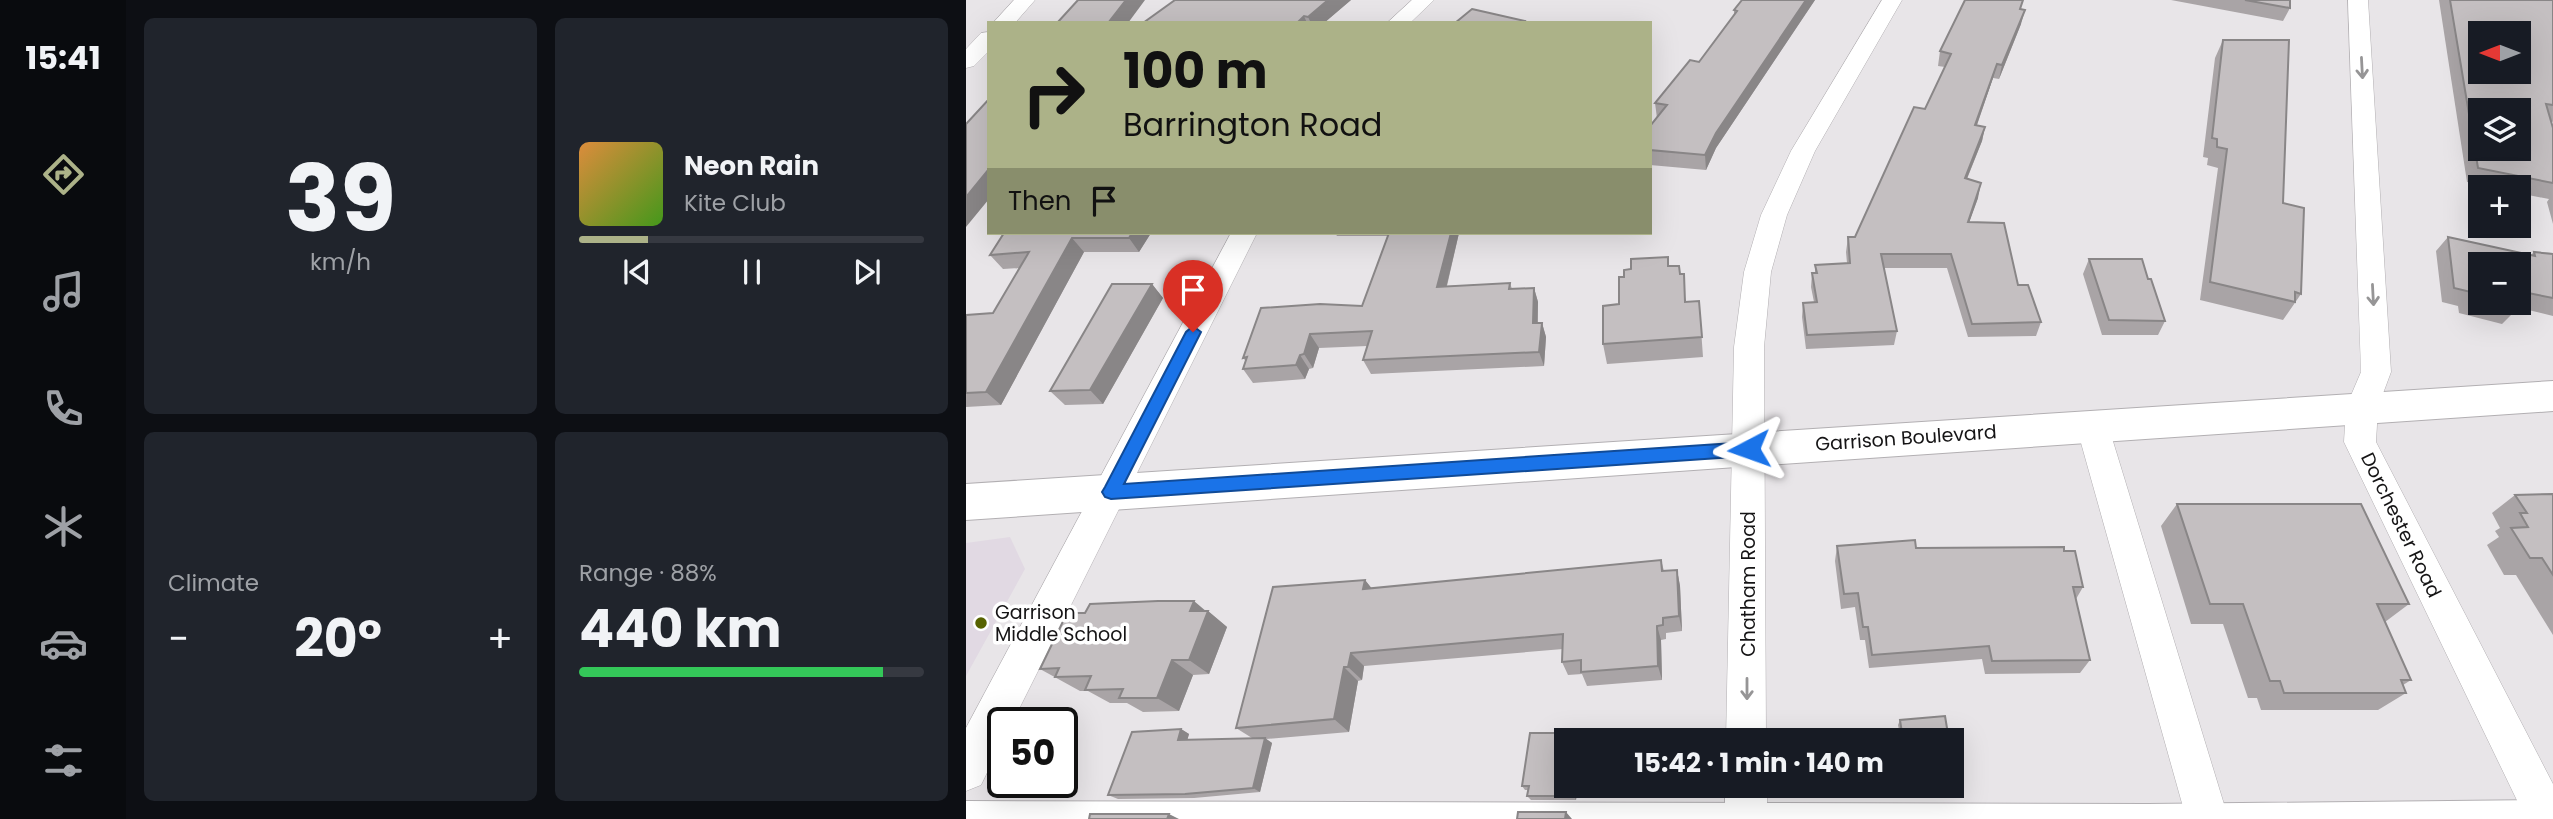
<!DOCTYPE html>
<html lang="en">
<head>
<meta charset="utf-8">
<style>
	:root { --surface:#171b24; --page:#20242c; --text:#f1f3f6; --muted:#9ea1a6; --line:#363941; --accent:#acb288 }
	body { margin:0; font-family:Poppins,sans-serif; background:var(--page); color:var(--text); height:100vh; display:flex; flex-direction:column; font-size:26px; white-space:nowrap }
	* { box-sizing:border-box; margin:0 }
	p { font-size:23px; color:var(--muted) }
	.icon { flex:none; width:38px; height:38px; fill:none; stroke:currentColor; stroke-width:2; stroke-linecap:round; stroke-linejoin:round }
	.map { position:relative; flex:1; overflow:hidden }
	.details { display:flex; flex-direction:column; gap:18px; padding:18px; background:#0d0f14; width:840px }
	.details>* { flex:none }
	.top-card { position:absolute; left:21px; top:21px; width:665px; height:214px; border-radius:0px; box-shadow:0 7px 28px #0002; background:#acb288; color:#111; overflow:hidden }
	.needle { width:46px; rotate:270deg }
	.tools { position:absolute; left:1502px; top:21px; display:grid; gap:14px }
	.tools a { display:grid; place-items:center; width:63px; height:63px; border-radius:0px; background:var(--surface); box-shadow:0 7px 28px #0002; font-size:35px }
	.speed { position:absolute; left:21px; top:707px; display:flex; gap:14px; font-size:35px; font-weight:700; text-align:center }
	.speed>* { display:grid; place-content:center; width:91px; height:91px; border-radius:50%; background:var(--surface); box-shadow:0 7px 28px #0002; line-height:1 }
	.speed .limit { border:4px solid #111; border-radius:10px; background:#fff; color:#111 }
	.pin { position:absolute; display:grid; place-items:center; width:60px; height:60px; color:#fff; margin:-72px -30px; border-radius:50% 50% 50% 0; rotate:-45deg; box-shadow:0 0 7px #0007 }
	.pin .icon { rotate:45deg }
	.me { position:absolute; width:77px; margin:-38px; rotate:266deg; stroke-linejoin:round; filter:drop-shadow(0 0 5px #0008) }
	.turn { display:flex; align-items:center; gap:24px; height:147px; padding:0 21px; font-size:32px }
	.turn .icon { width:91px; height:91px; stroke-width:2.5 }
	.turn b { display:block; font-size:49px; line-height:60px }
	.then { display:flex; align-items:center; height:66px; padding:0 21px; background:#0003; gap:14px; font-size:26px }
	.big { font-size:52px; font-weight:700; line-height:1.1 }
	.details .card { flex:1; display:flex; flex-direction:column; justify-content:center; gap:10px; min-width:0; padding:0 24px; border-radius:10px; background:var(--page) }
	.details .dial { align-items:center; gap:0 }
	.dial b { font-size:91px; line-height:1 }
	.song { display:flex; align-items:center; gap:21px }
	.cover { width:84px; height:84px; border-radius:10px; background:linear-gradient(135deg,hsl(30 70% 55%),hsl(100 70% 35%)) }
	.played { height:7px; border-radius:4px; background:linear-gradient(90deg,var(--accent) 20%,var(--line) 20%) }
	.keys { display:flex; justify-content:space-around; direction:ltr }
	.heat { display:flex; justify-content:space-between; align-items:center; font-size:38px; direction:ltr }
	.charge { height:10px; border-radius:5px; background:linear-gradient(90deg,#34c759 88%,var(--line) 0) }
	.details .tiles { flex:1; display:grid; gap:18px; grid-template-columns:repeat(2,1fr) }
	.trip { position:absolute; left:588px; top:728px; width:410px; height:70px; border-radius:0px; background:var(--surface); box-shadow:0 7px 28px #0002; font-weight:700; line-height:70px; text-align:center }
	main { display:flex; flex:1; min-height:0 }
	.menu { display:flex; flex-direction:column; width:126px; justify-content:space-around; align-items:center; background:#090b0e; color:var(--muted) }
	.menu .icon { width:49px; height:49px }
	.menu .active { color:var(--accent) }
	.menu b { font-size:32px; color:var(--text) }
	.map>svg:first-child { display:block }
</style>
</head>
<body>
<main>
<nav class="menu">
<b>15:41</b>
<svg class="icon active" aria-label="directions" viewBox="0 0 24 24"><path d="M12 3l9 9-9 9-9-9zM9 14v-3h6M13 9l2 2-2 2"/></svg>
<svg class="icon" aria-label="music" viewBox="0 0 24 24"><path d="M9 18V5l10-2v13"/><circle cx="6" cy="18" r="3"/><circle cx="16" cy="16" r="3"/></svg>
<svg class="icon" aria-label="phone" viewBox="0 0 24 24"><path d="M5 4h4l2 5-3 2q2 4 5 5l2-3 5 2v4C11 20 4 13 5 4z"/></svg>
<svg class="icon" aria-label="climate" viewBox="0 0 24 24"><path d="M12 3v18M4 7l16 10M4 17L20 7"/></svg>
<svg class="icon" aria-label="car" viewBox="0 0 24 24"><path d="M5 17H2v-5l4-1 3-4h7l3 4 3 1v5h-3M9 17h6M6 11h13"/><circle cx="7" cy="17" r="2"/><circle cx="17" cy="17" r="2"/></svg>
<svg class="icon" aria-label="filters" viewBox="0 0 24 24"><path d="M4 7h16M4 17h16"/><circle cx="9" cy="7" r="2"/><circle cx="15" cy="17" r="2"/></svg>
</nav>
<section class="details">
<div class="tiles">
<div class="card dial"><b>39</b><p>km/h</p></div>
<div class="card">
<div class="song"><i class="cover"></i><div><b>Neon Rain</b><p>Kite Club</p></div></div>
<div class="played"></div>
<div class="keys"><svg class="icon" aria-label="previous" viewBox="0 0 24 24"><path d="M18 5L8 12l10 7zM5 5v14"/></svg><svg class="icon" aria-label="pause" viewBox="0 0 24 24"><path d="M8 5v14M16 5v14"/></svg><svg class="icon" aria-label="next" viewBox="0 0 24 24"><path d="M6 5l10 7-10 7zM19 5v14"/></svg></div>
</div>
<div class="card"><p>Climate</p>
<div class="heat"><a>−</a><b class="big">20°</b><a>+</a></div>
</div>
<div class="card"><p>Range · 88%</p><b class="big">440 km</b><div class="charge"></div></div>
</div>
</section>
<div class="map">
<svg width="1587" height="819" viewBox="0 0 1587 819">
	<rect width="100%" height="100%" fill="#e8e5e8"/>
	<!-- built -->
	<path fill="#e1d9e3" d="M44 537 59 569 0 676V543Z"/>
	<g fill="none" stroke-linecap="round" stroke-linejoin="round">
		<defs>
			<path id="service" d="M1587 800V819H0V801L1182 804Z"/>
			<path id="minor" d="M48 0H69L49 23H27Z
				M446 0H468L444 23H421Z
				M916 0H936L849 151 821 215 805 272 798 347 800 740H760L768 347 778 272 795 215 825 151Z
				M1382 0H1402L1425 372 1412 407 1410 442 1587 784V819H1560L1378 442 1380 407 1395 372Z
				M23 32V51L8 66 0 68V49L15 33Z
				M265 233H291L46 723H37V740L15 785 0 791V728Z
				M1126 412 1137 416 1142 425 1261 814 1259 819H1221L1219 814 1110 425 1115 416Z
				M759 786H801V819H759Z"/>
			<path id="secondary" d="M1587 381V411L0 520V484Z"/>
		</defs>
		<!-- service casing -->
		<use href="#service" stroke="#b2afb2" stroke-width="2"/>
		<!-- minor casing -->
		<use href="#minor" stroke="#b2afb2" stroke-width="1"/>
		<!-- secondary casing -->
		<use href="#secondary" stroke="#b2afb2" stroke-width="2"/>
		<!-- service -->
		<use href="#service" fill="#fff" fill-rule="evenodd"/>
		<!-- minor -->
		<use href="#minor" fill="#fff" fill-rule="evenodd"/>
		<!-- secondary -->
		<use href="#secondary" fill="#fff" fill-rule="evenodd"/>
	</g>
	<!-- wall -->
	<path fill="#a9a4a6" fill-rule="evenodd" d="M385 0 358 23H177Z
		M776 0H849L750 148 740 170 684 165V127L691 118 689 103 733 62 768 15V10Z
		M1205 0H1324V8L1317 21Z
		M1473 0H1587V122L1585 121 1587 128V224L1581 202 1583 199 1552 193V187H1524L1501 182Z
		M1055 9V24L1033 79 1027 78 1011 125 1019 127 1016 141 1001 179 1012 198 1003 222 1052 285 1075 322 1070 336 1002 337 981 268H918L931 331 928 345 840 349 836 317 837 303 848 302 845 287 846 273H849V265L881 263 880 252 882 237H889L959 109 979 67 972 66 974 51Z
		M1257 40 1317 203 1335 294 1317 320 1234 300 1252 168 1241 165 1242 158 1237 157 1249 58Z
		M38 233H185L173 252H118L35 405 0 407V315L27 313 54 268 37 269 24 255Z
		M369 233H493L481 286 544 283 546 289 568 288 572 302V323H576L580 337 578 366 405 374 397 360 401 346 353 348 347 368 343 369 339 379 287 383 277 369 280 361 277 358 396 306 422 236H371Z
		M1482 237 1565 255 1568 252 1587 253V316L1550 307V310L1536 324 1493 313 1492 306 1476 302 1470 251ZM1514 264H1552V303H1514Z
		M702 257 703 266 714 274 720 302 733 301 737 357 641 364 637 344 653 304 665 269Z
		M1123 259 1182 279 1199 321 1192 335H1136L1117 274Z
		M186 284 197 298 137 404 99 405 84 391Z
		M1587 494V635L1550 575H1538L1521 545 1533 537 1529 531 1534 528 1526 513 1549 495Z
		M1211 504 1443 604 1419 622 1445 680 1437 685 1440 693 1412 710H1295L1291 698H1282L1257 624H1225L1195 526Z
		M871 546 1098 551 1117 587 1110 599 1124 660 1114 673 1019 674 1016 659 903 668 899 640H894L889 607 875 609 869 561Z
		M695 560 698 571 711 570 714 586 716 631 700 633V639L695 640 696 680 621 686 616 674 602 675 596 662 597 649 398 666 396 680 392 681 383 732 300 739 306 743 294 792 228 798 152 799 142 795 215 729 223 734 221 740 286 738 270 728 399 580 406 589Z
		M240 611H242L261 627 243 674 227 675 213 711 177 712 161 703H144L122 691H114L74 669Z
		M934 720 983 740H935L932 725Z
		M618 737 610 800H565L561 796 562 790H559L556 786Z"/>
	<!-- shaded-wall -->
	<path fill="#898687" d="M160 0H179L162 23H142Z
		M362 0H385L358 23H345L342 17Z
		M840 0H849L750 148 740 170 739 155 750 133Z
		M1059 10 1055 24 1033 79 1036 65Z
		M338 16 341 23H331Z
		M1031 64 1027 78 1006 139 1009 125Z
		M1019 127 1016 141 995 193 999 178Z
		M23 169V199L0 227V197Z
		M1015 183 1012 198 998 237 1002 222Z
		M166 233H185L173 252 163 238Z
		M485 233H493L477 301 471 287Z
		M106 238 118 252 35 405 20 392Z
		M186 284 197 298 137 404 124 390Z
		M568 288 572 302 571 337 567 323Z
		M576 323 580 337 578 366 573 352Z
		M344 334 353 348 347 368 338 354Z
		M334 355 343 369 339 379 330 365Z
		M711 570 714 586 716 631 713 616Z
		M399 580 411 595 397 589Z
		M228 601 241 612 242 611 261 627 243 674 223 660 224 611Z
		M691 626 695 640 696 680 692 666Z
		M385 653 398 666 396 680 382 667Z
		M206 660 227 675 213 711 191 698Z
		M378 667 392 681 383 732 368 719Z
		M215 729 223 734 220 745 212 740Z
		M299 738 306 743 294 792 287 788Z
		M609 786H612L610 800 608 796Z
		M600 812 606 819H599Z
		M203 814 213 819H201Z"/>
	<!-- building -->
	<path fill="#c4bfc1" stroke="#898687" stroke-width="2" fill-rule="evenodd" d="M112 0H160L142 23H91Z
		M209 0H362L342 17 338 16 331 23H177Z
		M776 0H840L750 133 739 155 684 150V126L701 105 689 103 724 60 733 62 771 11 768 10Z
		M999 0H1057L1054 9 1059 10 1036 65 1031 64 1009 125 1019 127 999 178 1015 183 1002 222 1038 223 1052 285H1062L1075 322 1006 324 985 254H915L931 331 841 335 837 303 851 302 846 273H851L849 265 884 263 882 237H889L948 107 959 109 985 54 974 51Z
		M1279 0H1324V8Z
		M1484 0H1587V105L1580 104 1587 128V183L1512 168ZM1514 33H1552V72H1514ZM1514 110H1552V149H1514Z
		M506 9 559 21 558 23H489Z
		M1257 40H1323L1317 203 1338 208 1335 294 1329 292V302L1244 282 1261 149 1251 147V139L1246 138Z
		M23 99V169L0 197V124Z
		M38 233H166L163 238H106L20 392 0 393V315L27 313 63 252 24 255Z
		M423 233H485L471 287 544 283 543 289 568 288 567 323H576L573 352 397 360 406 331 344 334 338 354 334 355 330 365 277 369 281 357 277 358 295 308 354 304 396 306Z
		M1482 237 1569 256 1568 252 1587 254V298L1552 291V264H1514V301L1506 299 1505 292 1488 288Z
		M702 257V266H713L714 274H718L719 302 733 301 736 337 637 344V306L653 304V277H658V270L665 269V259Z
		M1123 259H1176L1182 279H1185L1199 321 1143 320Z
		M146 284H186L124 390 84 391Z
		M1522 303H1549L1550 310Z
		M1587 494V575L1576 558H1564L1545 528 1562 527 1554 513H1561L1549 495Z
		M1211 504H1395L1443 604H1411L1445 680H1435L1440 693H1318L1314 681H1304L1277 604H1244Z
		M949 540 950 548 1098 547V551H1109L1117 587H1107L1124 660 1026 661 1023 646 906 655 902 627H897L892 593 878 594 871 546Z
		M695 560 696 571 711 570 713 616 697 618V625L691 626 692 666 615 672V660L596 662 597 634 385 653 382 667H378L368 719 270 728 307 587 399 580 397 589Z
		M192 601H228L224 611H242L223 660H206L191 698H153L157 689 119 690 125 676 89 677 93 668 74 669 101 613H119L124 604Z
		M979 716 983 740H937L934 720Z
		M215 729 212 740 299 738 287 788 219 794 142 795 166 732Z
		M564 733H615L614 740H600V786H609L608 796H561L563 786H556Z
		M985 753 988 770H985Z
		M552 812H600L599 819H551Z
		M124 814H203L201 819H123Z"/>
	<!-- one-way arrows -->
	<defs><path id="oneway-shaft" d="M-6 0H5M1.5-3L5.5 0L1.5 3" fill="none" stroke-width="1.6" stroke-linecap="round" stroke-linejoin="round" transform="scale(1.75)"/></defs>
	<g stroke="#969596">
		<use href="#oneway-shaft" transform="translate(1396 68) rotate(87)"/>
		<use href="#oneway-shaft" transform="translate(1407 295) rotate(87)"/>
		<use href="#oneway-shaft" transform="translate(781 689) rotate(90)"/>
	</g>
	<!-- route -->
	<path fill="#1a73e8" stroke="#114b97" stroke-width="2" d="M227 326 235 332 158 484 783 442 789 444 791 449 789 454 783 456 145 499 139 497 136 492 139 487 220 332Z"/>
	<!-- markers -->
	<circle fill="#576201" stroke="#fff" stroke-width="2.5" cx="15" cy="623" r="7"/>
	<g text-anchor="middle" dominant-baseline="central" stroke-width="7" stroke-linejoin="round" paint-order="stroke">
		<!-- street labels -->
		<g font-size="19" fill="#151415" stroke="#fff">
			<text transform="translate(940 438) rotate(-4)">Garrison Boulevard</text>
			<text transform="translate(1435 525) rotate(64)">Dorchester Road</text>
			<text transform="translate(782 584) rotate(-90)">Chatham Road</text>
		</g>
		<!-- poi labels -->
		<g font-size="19" fill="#151415" stroke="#fff" text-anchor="start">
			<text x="29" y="612">Garrison<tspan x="29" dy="22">Middle School</tspan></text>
		</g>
	</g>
</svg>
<div class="tools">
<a><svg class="needle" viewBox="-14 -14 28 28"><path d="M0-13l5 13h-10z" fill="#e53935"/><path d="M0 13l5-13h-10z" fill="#9ea1a6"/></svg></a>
<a><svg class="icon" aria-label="layers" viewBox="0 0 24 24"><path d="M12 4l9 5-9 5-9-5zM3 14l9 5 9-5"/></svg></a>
<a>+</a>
<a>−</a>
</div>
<div class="speed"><div class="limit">50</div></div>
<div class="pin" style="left:227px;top:332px;background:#d93025"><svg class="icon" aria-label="arrive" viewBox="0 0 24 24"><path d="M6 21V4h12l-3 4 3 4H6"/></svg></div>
<svg class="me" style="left:783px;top:449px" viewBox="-20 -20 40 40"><path d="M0-17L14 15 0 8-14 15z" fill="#1a73e8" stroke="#fff" stroke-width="4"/></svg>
<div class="trip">15:42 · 1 min · 140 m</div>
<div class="top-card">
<div class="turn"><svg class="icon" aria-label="right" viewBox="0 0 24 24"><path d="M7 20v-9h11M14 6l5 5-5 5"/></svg><div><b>100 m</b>Barrington Road</div></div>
<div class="then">Then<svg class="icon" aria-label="arrive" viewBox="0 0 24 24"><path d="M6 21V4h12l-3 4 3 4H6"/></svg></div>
</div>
</div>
</main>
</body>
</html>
